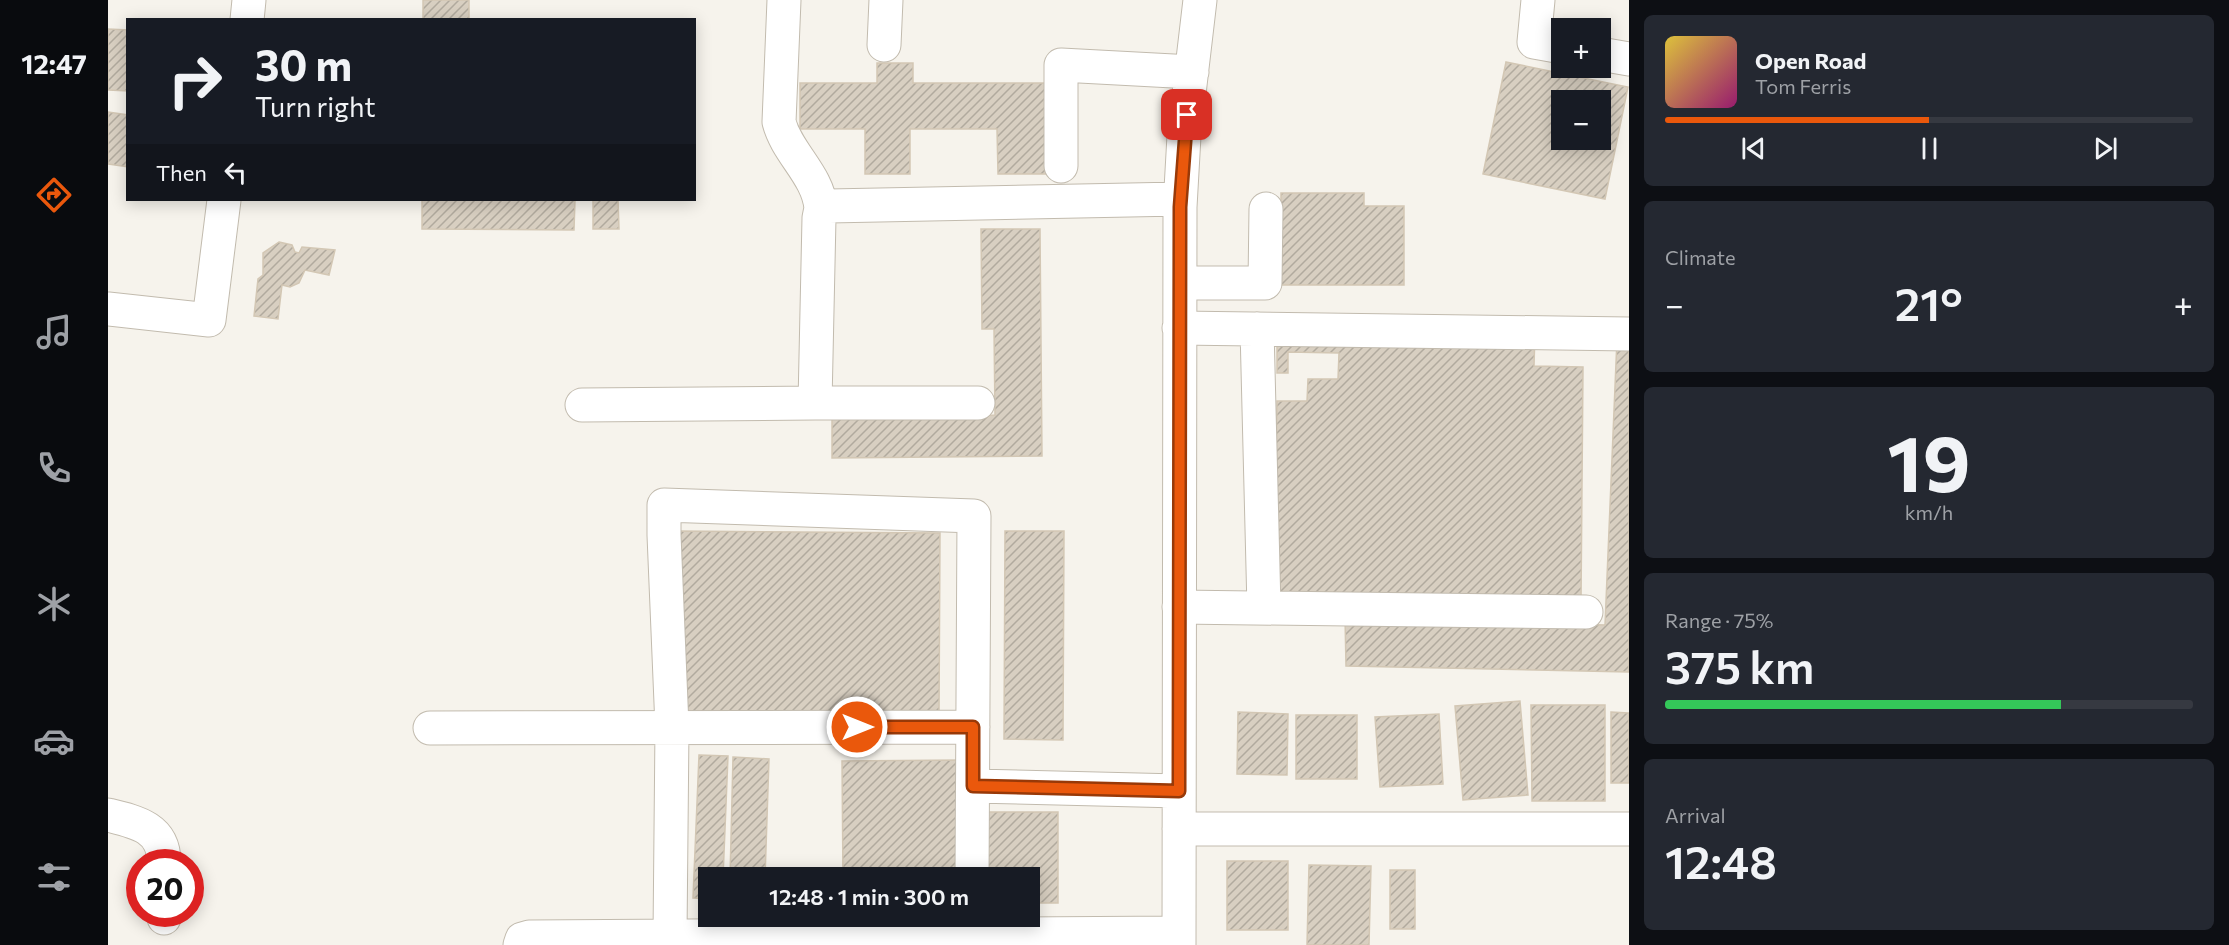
<!DOCTYPE html>
<html lang="en">
<head>
<meta charset="utf-8">
<style>
	:root { --surface:#171b24; --page:#242831; --text:#f1f3f6; --muted:#9ea1a6; --line:#363941; --accent:#ea580c }
	body { margin:0; font-family:Commissioner,sans-serif; background:var(--page); color:var(--text); height:100vh; display:flex; flex-direction:column; font-size:22px; white-space:nowrap }
	* { box-sizing:border-box; margin:0 }
	p { font-size:20px; color:var(--muted) }
	.icon { flex:none; width:33px; height:33px; fill:none; stroke:currentColor; stroke-width:2; stroke-linecap:round; stroke-linejoin:round }
	.map { position:relative; flex:1; overflow:hidden }
	.sheet { display:flex; flex-direction:column; gap:15px; padding:15px; background:#0d0f14; width:600px }
	.sheet>* { flex:none }
	.banner { position:absolute; left:18px; top:18px; width:570px; height:183px; border-radius:0px; box-shadow:0 3px 15px #0003; background:#171b24; color:var(--text); overflow:hidden }
	.buttons { position:absolute; left:1443px; top:18px; display:grid; gap:12px }
	.buttons a { display:grid; place-items:center; width:60px; height:60px; border-radius:0px; background:var(--surface); box-shadow:0 3px 15px #0003; font-size:30px }
	.speed { position:absolute; left:18px; top:849px; display:flex; gap:12px; font-size:30px; font-weight:700; text-align:center }
	.speed>* { display:grid; place-content:center; width:78px; height:78px; border-radius:50%; background:var(--surface); box-shadow:0 3px 15px #0003; line-height:1 }
	.speed .limit { border:9px solid #d22; background:#fff; color:#111 }
	.pin { position:absolute; display:grid; place-items:center; width:51px; height:51px; color:#fff; margin:-26px; border-radius:12px; box-shadow:0 3px 9px #0006 }
	.me { position:absolute; width:66px; margin:-33px; rotate:90deg; stroke-linejoin:round; filter:drop-shadow(0 0 4px #0008) }
	.turn { display:flex; align-items:center; gap:21px; height:126px; padding:0 30px; font-size:27px }
	.turn .icon { width:78px; height:78px; stroke-width:2.5 }
	.turn b { display:block; font-size:42px; line-height:51px }
	.then { display:flex; align-items:center; height:57px; padding:0 30px; background:#0003; gap:12px; font-size:22px }
	.big { font-size:45px; font-weight:600; line-height:1.1 }
	.sheet .widget { flex:1; display:flex; flex-direction:column; justify-content:center; gap:9px; min-width:0; padding:0 21px; border-radius:9px; background:var(--page) }
	.sheet .dial { align-items:center; gap:0 }
	.dial b { font-size:78px; line-height:1 }
	.song { display:flex; align-items:center; gap:18px }
	.cover { width:72px; height:72px; border-radius:9px; background:linear-gradient(135deg,hsl(50 70% 55%),hsl(320 70% 35%)) }
	.played { height:6px; border-radius:3px; background:linear-gradient(90deg,var(--accent) 50%,var(--line) 50%) }
	.keys { display:flex; justify-content:space-around; direction:ltr }
	.heat { display:flex; justify-content:space-between; align-items:center; font-size:33px; direction:ltr }
	.charge { height:9px; border-radius:4px; background:linear-gradient(90deg,#34c759 75%,var(--line) 0) }
	.trip { position:absolute; left:590px; top:867px; width:342px; height:60px; border-radius:0px; background:var(--surface); box-shadow:0 3px 15px #0003; font-weight:600; line-height:60px; text-align:center }
	main { display:flex; flex:1; min-height:0 }
	.dock { display:flex; flex-direction:column; width:108px; justify-content:space-around; align-items:center; background:#090b0e; color:var(--muted) }
	.dock .icon { width:42px; height:42px }
	.dock .current { color:var(--accent) }
	.dock b { font-size:27px; color:var(--text) }
	.map>svg:first-child { display:block }
</style>
</head>
<body>
<main>
<nav class="dock">
<b>12:47</b>
<svg class="icon current" aria-label="directions" viewBox="0 0 24 24"><path d="M12 3l9 9-9 9-9-9zM9 14v-3h6M13 9l2 2-2 2"/></svg>
<svg class="icon" aria-label="music" viewBox="0 0 24 24"><path d="M9 18V5l10-2v13"/><circle cx="6" cy="18" r="3"/><circle cx="16" cy="16" r="3"/></svg>
<svg class="icon" aria-label="phone" viewBox="0 0 24 24"><path d="M5 4h4l2 5-3 2q2 4 5 5l2-3 5 2v4C11 20 4 13 5 4z"/></svg>
<svg class="icon" aria-label="climate" viewBox="0 0 24 24"><path d="M12 3v18M4 7l16 10M4 17L20 7"/></svg>
<svg class="icon" aria-label="car" viewBox="0 0 24 24"><path d="M5 17H2v-5l4-1 3-4h7l3 4 3 1v5h-3M9 17h6M6 11h13"/><circle cx="7" cy="17" r="2"/><circle cx="17" cy="17" r="2"/></svg>
<svg class="icon" aria-label="filters" viewBox="0 0 24 24"><path d="M4 7h16M4 17h16"/><circle cx="9" cy="7" r="2"/><circle cx="15" cy="17" r="2"/></svg>
</nav>
<div class="map">
<svg width="1521" height="945" viewBox="0 0 1521 945">
	<defs>
		<pattern id="building-hatch" width="6" height="6" patternUnits="userSpaceOnUse" patternTransform="scale(1.5)"><rect width="6" height="6" fill="#d8cfc1"/><path d="M-1 1l2-2M0 6l6-6M5 7l2-2" fill="none" stroke="#b1aa9e"/></pattern>
	</defs>
	<rect width="100%" height="100%" fill="#f6f3ec"/>
	<!-- building -->
	<path fill="url(#building-hatch)" stroke="#d3c7b4" stroke-width="1.5" fill-rule="evenodd" d="M315 0H361V20H315Z
		M0 29 20 30V91L0 90Z
		M1398 62 1520 87 1497 199 1375 174ZM1454 100H1492V140H1454Z
		M769 63H805V83H939V174H890L889 129H802V174H757V129H692V83H769Z
		M0 112 20 115V167L0 164Z
		M1173 193H1256V206H1296V285H1173Z
		M314 200H467L466 230 314 229Z
		M485 200H510L511 229H485Z
		M873 229H932L934 456 724 458V417L887 415 886 329H874Z
		M171 242 184 245 187 252 191 253 194 247 227 250 221 275 197 270 191 283 182 287 174 285 170 319 146 316 150 279 155 275V253Z
		M1427 332 1426 366 1475 367 1473 603 1166 598 1169 401H1199L1200 379H1230L1231 353 1180 352V373H1169V340Z
		M1509 339 1521 340V672L1238 666 1237 617 1497 625Z
		M569 531 832 533 831 717 569 715Z
		M897 531H956L955 740 896 739Z
		M1412 701 1420 795 1355 800 1347 706Z
		M1423 705H1497V801H1424Z
		M1130 712 1180 714 1179 775 1129 774Z
		M1503 712 1521 713V783H1503Z
		M1331 714 1335 784 1272 787 1267 717Z
		M1188 715H1249V779H1188Z
		M591 755 620 756 615 878H600V899L585 898Z
		M625 757 661 759 657 878H622Z
		M853 760 854 878H735L734 761Z
		M879 812H950V903H921V878H879Z
		M1119 861H1180V930H1119Z
		M1201 865 1263 866 1261 945H1199Z
		M1282 870H1307V929H1282Z"/>
	<g fill="none" stroke-linecap="round" stroke-linejoin="round">
		<defs>
			<path id="minor" d="M676 0 671 122C679 153 710 175 713 208
				M1430 0 1426 42 1454 47
				M139 20 141 0
				M776 45 778 0
				M1492 54 1521 59
				M953 166V65L1084 72
				M1072 283H1157L1158 209
				M0 309 101 320 116 200
				M1071 328 1521 334
				M1149 329 1156 608
				M707 403H870
				M474 405 707 403 711 218 713 208 721 206 1072 199
				M1071 607 1478 612
				M322 728 865 727
				M865 786 1071 791
				M0 815C29 822 56 828 56 862
				M1071 829H1521
				M56 914V918
				M562 936 564 727 556 535V505L866 516 864 878
				M412 945 414 939 421 937 1071 933
				M1071 945 1072 207 1076 136 1092 0"/>
		</defs>
		<!-- minor casing -->
		<use href="#minor" stroke="#c2bbae" stroke-width="35"/>
		<!-- minor -->
		<use href="#minor" stroke="#fff" stroke-width="33"/>
	</g>
	<g fill="none" stroke-linecap="round" stroke-linejoin="round">
		<defs>
			<path id="route" d="M749 727H865V786L1071 791 1072 207 1079 115"/>
		</defs>
		<!-- route casing -->
		<use href="#route" stroke="#983908" stroke-width="15"/>
		<!-- route -->
		<use href="#route" stroke="#ea580c" stroke-width="10"/>
	</g>
</svg>
<div class="buttons">
<a>+</a>
<a>−</a>
</div>
<div class="speed"><div class="limit">20</div></div>
<div class="pin" style="left:1079px;top:115px;background:#d93025"><svg class="icon" aria-label="arrive" viewBox="0 0 24 24"><path d="M6 21V4h12l-3 4 3 4H6"/></svg></div>
<svg class="me" style="left:749px;top:727px" viewBox="-20 -20 40 40"><circle r="17" fill="#ea580c" stroke="#fff" stroke-width="3"/><path d="M0-11L8 9 0 5-8 9z" fill="#fff"/></svg>
<div class="trip">12:48 · 1 min · 300 m</div>
<div class="banner">
<div class="turn"><svg class="icon" aria-label="right" viewBox="0 0 24 24"><path d="M7 20v-9h11M14 6l5 5-5 5"/></svg><div><b>30 m</b>Turn right</div></div>
<div class="then">Then<svg class="icon" aria-label="left" viewBox="0 0 24 24"><path d="M17 20v-9H6M10 6l-5 5 5 5"/></svg></div>
</div>
</div>
<section class="sheet">
<div class="widget">
<div class="song"><i class="cover"></i><div><b>Open Road</b><p>Tom Ferris</p></div></div>
<div class="played"></div>
<div class="keys"><svg class="icon" aria-label="previous" viewBox="0 0 24 24"><path d="M18 5L8 12l10 7zM5 5v14"/></svg><svg class="icon" aria-label="pause" viewBox="0 0 24 24"><path d="M8 5v14M16 5v14"/></svg><svg class="icon" aria-label="next" viewBox="0 0 24 24"><path d="M6 5l10 7-10 7zM19 5v14"/></svg></div>
</div>
<div class="widget"><p>Climate</p>
<div class="heat"><a>−</a><b class="big">21°</b><a>+</a></div>
</div>
<div class="widget dial"><b>19</b><p>km/h</p></div>
<div class="widget"><p>Range · 75%</p><b class="big">375 km</b><div class="charge"></div></div>
<div class="widget"><p>Arrival</p><b class="big">12:48</b></div>
</section>
</main>
</body>
</html>
